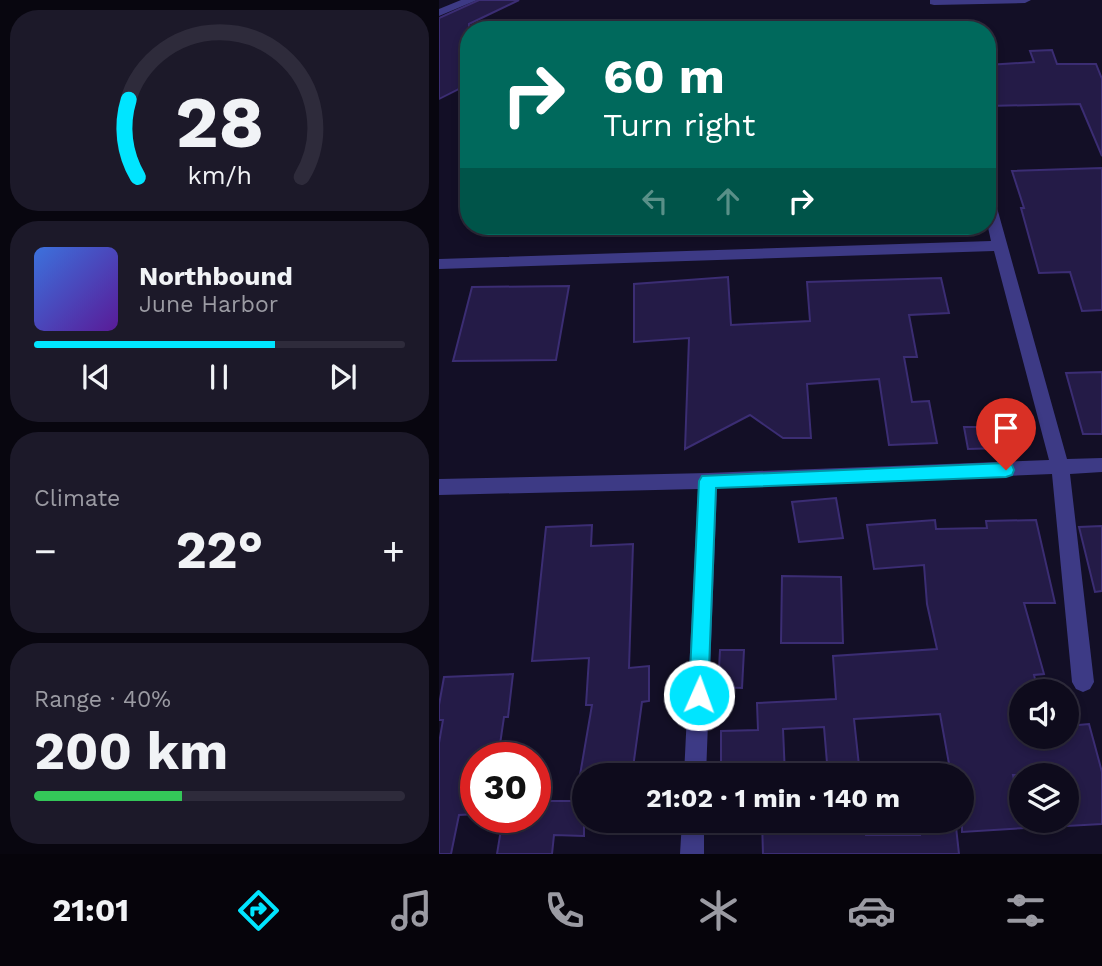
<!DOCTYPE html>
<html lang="en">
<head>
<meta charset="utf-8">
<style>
	:root { --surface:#0e0b1c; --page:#1c1929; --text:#f1f3f6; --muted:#9b9ba3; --line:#2e2b3b; --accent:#00e5ff }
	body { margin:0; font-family:"Work Sans",sans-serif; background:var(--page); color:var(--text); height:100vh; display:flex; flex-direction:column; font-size:26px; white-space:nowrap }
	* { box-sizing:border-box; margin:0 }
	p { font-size:23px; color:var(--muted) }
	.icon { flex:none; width:38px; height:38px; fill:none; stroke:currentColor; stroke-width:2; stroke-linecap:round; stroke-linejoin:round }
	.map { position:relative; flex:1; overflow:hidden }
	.sheet { display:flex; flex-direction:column; gap:10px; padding:10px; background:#08060f; width:439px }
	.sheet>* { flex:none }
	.banner { position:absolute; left:21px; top:21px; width:536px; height:214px; border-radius:28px; box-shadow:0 4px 10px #0003,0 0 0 2px var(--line); background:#00695c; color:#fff; overflow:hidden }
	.fabs { position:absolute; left:570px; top:679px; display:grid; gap:14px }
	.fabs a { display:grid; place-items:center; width:70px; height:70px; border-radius:50%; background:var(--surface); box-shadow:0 4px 10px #0003,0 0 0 2px var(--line); font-size:35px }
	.speed { position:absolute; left:21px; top:742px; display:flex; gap:14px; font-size:35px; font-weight:700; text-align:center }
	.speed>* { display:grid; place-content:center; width:91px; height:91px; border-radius:50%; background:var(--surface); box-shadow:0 4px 10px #0003,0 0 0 2px var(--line); line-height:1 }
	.speed .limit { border:10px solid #d22; background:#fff; color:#111 }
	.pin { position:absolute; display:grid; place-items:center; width:60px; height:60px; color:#fff; margin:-72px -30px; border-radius:50% 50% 50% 0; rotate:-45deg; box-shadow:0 0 7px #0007 }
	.pin .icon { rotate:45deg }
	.me { position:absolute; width:77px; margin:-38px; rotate:2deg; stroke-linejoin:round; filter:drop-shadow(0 0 5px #0008) }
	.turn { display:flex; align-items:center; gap:24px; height:147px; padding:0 28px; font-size:32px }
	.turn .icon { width:91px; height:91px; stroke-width:2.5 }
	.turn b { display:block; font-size:49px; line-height:60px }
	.lanes { display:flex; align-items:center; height:66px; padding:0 28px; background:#0003; justify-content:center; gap:35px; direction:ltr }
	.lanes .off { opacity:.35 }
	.big { font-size:52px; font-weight:700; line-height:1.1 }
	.sheet .tile { flex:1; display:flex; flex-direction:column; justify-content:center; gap:10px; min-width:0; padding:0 24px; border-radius:28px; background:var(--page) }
	.sheet .dial { align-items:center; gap:0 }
	.dial svg { height:182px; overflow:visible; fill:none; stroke:var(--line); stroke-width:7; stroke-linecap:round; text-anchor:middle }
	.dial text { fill:var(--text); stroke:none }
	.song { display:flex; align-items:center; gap:21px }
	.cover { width:84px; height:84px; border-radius:10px; background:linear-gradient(135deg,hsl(220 70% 55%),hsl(270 70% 35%)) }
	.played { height:7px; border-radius:4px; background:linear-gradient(90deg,var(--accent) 65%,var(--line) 65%) }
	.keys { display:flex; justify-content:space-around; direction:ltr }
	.heat { display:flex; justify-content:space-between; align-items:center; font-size:38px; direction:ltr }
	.charge { height:10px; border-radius:5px; background:linear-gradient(90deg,#34c759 40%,var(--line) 0) }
	.trip { position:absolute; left:133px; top:763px; width:402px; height:70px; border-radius:35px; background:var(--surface); box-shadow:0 4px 10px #0003,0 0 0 2px var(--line); font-weight:700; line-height:70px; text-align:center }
	.dock { display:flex; height:112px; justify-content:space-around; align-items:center; background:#06040b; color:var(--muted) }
	.dock .icon { width:49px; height:49px }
	.dock .on { color:var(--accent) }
	.dock b { font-size:32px; color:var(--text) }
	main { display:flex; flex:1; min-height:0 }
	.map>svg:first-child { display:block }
</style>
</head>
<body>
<main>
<section class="sheet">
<div class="tile dial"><svg viewBox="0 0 100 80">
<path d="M14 69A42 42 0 1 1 86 69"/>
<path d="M14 69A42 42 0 0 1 10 35" stroke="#00e5ff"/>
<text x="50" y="56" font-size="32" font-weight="700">28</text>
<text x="50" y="72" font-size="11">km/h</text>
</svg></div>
<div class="tile">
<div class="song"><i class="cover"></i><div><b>Northbound</b><p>June Harbor</p></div></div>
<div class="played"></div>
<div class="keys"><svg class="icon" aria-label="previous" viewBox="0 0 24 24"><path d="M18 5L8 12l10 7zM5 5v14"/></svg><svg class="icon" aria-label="pause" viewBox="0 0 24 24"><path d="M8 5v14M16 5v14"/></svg><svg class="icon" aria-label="next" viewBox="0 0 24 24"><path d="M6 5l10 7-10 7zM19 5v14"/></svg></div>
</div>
<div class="tile"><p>Climate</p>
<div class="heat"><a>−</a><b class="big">22°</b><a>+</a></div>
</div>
<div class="tile"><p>Range · 40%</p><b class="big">200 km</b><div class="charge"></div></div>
</section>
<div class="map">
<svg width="663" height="854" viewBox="0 0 663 854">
	<rect width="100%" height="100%" fill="#130f26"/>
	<!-- building -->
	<path fill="#241b47" stroke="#3b2d73" stroke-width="2" d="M40 0H80L30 24V84L0 99V18Z
		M613 50 618 64H657L663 79V156L641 104 548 106V65L595 62 591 51Z
		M663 168V310L643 311 631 272 600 273 582 208H585L573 171Z
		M289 277 292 325 371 321 368 282 502 278 510 313 470 315 478 357H465L473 402 490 401 498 443 450 445 440 379 368 384 372 438H344L311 415 246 449 250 338 195 342V284Z
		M130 286 117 360 14 361 33 287Z
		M663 372V434H644L627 373Z
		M525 427H560L564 448 529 449Z
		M397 498 404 538 360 542 353 502Z
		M496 520 497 529 548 528 547 521 597 520 616 603H585L605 674 595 675 599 691H583V737H628V726L650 724 663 772V824L628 826V775H574L586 828 523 832V775H512L501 714 415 719 421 775H389L385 727 344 729 346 775H282V731L319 730 318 703 397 699 394 656 498 649 488 604 485 565 435 569 428 525Z
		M153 525 152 546 194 544 190 668 210 666V701L203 702 193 775H141L153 705H147L150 658 93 661 107 527Z
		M663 526V591L656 592 640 527Z
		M343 576 402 577 404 643H342Z
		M281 650H305L303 688 279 687Z
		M74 674 69 717H65L59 758H37V814L20 815 12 854H0V743L4 720H0V705L5 677Z
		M96 801H145V836L115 835 113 854H58L64 817H96Z
		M323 821H426L427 835H481L480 826 517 827 520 854H324Z"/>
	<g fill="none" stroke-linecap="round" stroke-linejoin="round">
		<!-- street -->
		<path fill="#3d3a85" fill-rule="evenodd" d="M22 0H38L0 16V9Z
			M491 0H592L586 3 495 5 491 4Z
			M504 22 508 24V28L412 30 418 26Z
			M257 23 288 30H232Z
			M548 192 555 197 628 459 663 458V472L631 474 655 682 651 689 644 692 637 689 633 682 613 474 278 488 267 775H245L259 489 0 495V479L269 473 610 460 555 251 0 269V259L552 241 548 223Z
			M243 821H265V854H241Z"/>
	</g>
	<!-- route -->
	<path fill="#00e5ff" stroke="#0095a6" stroke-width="2" d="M567 463 573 465 575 470 573 475 567 477 277 488 269 695 267 702 260 705 253 702 250 695 260 481 263 476Z"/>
</svg>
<div class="fabs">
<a><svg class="icon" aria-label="sound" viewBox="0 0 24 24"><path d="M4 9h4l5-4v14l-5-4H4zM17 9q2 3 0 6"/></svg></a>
<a><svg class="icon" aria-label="layers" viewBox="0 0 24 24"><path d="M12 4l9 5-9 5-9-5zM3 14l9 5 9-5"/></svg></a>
</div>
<div class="speed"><div class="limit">30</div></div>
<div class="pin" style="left:567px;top:470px;background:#d93025"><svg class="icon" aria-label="arrive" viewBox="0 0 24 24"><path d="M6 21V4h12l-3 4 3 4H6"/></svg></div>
<svg class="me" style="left:260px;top:695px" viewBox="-20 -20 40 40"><circle r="17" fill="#00e5ff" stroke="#fff" stroke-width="3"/><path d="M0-11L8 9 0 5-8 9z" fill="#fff"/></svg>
<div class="trip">21:02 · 1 min · 140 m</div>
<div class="banner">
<div class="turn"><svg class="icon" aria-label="right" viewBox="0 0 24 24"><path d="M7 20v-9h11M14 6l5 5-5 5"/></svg><div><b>60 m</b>Turn right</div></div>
<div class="lanes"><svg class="icon off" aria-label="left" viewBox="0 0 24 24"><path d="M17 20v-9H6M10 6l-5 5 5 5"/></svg><svg class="icon off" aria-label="ahead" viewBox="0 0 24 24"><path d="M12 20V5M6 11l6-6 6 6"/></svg><svg class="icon" aria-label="right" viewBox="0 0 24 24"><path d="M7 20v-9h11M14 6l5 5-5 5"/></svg></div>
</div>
</div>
</main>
<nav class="dock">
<b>21:01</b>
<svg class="icon on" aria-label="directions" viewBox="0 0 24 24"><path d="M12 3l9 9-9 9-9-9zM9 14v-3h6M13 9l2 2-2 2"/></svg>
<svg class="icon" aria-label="music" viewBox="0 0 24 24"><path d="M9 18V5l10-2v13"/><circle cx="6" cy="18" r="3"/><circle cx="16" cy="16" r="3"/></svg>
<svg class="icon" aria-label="phone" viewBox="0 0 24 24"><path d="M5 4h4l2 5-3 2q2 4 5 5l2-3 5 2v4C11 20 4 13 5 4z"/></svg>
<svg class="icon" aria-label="climate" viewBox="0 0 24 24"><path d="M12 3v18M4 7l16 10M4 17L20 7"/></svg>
<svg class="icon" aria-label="car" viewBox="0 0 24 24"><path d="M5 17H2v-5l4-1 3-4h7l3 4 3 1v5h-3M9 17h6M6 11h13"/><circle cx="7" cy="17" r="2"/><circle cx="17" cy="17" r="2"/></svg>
<svg class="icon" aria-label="filters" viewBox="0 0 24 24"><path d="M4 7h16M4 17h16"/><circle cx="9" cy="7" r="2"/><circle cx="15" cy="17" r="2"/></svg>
</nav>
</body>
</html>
